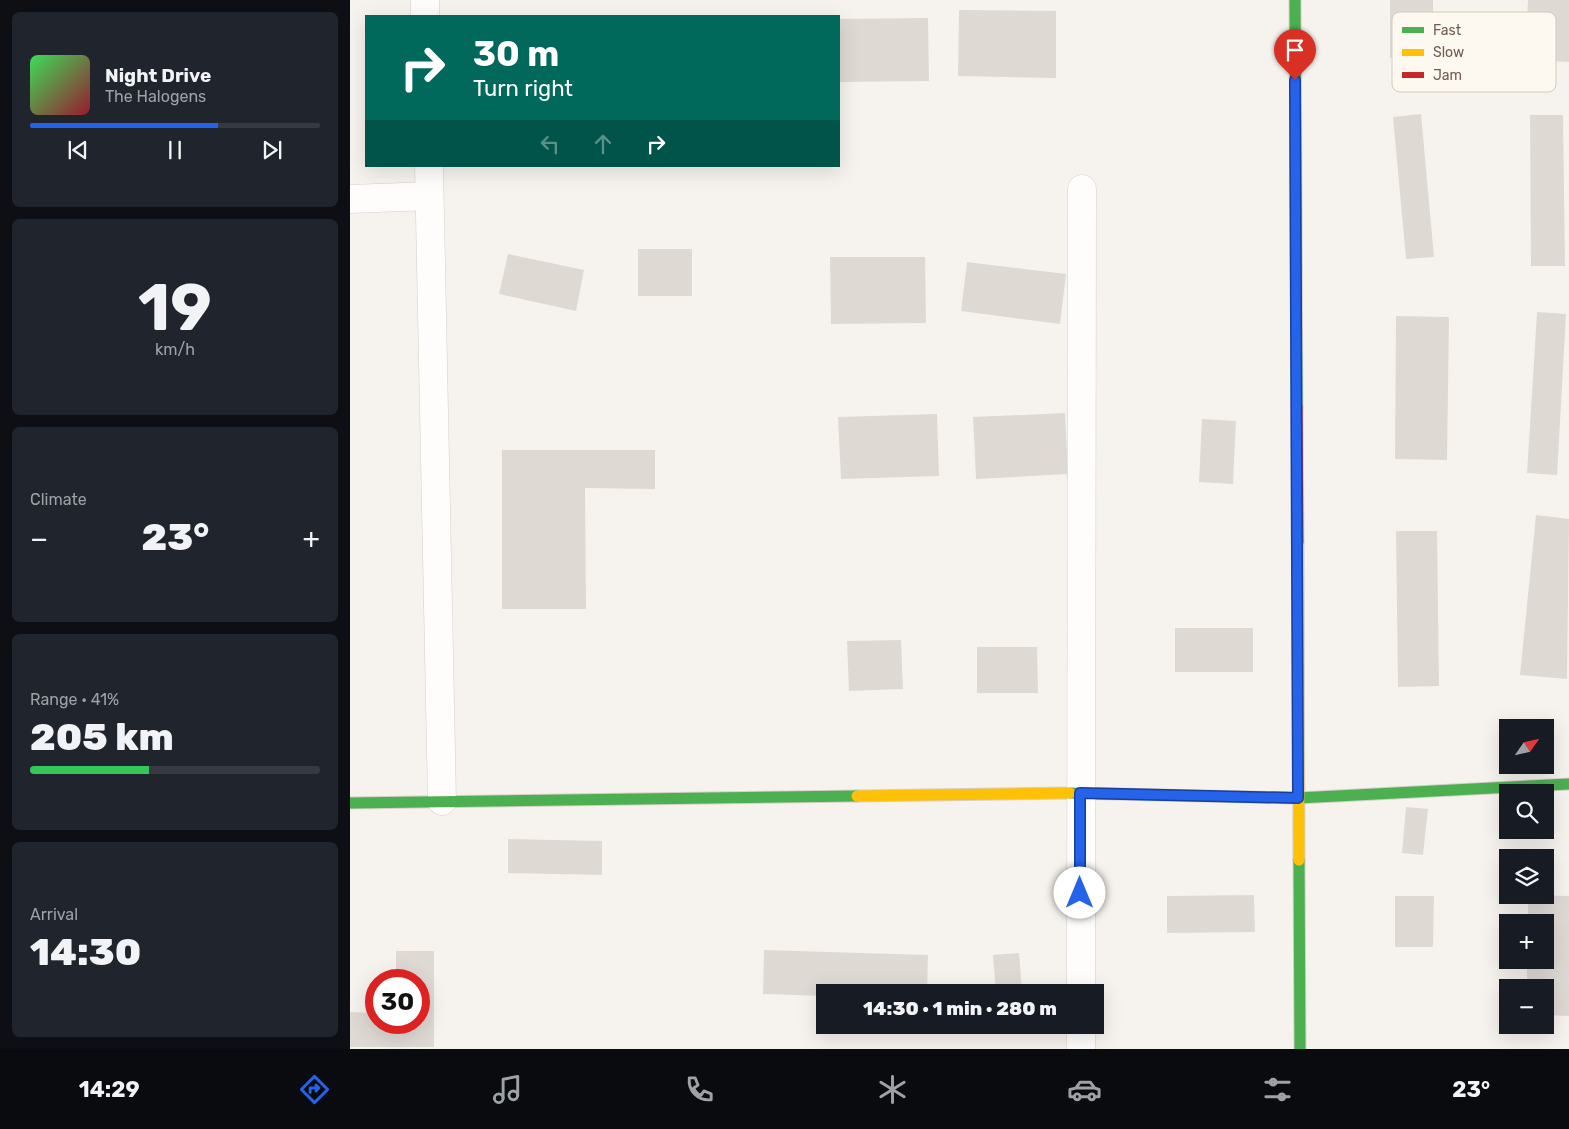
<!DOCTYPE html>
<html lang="en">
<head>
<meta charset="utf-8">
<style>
	:root { --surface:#171b24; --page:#20242c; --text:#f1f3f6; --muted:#9ea1a6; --line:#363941; --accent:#2563eb }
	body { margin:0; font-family:Rubik,sans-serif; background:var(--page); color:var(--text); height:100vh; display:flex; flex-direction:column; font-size:19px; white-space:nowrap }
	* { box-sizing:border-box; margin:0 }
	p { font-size:16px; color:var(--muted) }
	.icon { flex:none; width:28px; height:28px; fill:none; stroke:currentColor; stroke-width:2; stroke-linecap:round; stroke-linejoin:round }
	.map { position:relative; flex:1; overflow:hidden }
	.drawer { display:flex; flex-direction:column; gap:12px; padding:12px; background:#0d0f14; width:350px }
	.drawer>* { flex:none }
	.top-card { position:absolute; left:15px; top:15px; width:475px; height:152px; border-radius:0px; box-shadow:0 5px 20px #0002; background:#00695c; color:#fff; overflow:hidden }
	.needle { width:32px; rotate:56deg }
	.tools { position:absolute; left:1149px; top:719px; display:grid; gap:10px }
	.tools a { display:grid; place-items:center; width:55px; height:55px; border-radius:0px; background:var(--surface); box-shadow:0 5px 20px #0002; font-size:25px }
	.speed { position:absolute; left:15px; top:969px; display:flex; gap:10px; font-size:25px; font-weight:700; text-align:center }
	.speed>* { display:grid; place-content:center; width:65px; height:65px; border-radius:50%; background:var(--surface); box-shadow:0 5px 20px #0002; line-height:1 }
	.speed .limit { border:8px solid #d22; background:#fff; color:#111 }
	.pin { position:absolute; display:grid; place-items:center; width:42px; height:42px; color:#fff; margin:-51px -21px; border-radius:50% 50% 50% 0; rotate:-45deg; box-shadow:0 0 5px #0007 }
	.pin .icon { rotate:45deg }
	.me { position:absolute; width:55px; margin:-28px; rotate:0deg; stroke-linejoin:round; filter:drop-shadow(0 0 4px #0008) }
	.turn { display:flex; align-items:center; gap:18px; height:105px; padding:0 25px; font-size:22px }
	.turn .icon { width:65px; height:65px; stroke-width:2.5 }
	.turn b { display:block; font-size:35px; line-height:42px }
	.lanes { display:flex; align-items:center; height:48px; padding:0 25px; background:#0003; justify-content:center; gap:25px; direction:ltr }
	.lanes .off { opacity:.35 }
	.big { font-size:38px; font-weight:800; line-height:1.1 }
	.drawer .card { flex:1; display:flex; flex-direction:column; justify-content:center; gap:8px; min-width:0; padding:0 18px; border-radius:8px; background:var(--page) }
	.drawer .dial { align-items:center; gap:0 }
	.dial b { font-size:65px; line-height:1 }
	.song { display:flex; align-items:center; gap:15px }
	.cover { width:60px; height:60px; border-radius:8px; background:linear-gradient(135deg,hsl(130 70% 55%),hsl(350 70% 35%)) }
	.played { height:5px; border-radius:2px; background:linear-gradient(90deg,var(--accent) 65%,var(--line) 65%) }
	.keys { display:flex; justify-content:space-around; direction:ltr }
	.heat { display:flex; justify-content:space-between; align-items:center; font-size:28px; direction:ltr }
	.charge { height:8px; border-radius:4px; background:linear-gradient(90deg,#34c759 41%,var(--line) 0) }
	.trip { position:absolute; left:466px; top:984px; width:288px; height:50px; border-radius:0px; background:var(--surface); box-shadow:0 5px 20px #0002; font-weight:800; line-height:50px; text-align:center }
	.dock { display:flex; height:80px; justify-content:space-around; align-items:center; background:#090b0e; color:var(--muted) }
	.dock .icon { width:35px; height:35px }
	.dock .selected { color:var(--accent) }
	.dock b { font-size:22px; color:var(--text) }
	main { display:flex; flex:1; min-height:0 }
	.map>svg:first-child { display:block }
</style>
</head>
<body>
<main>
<section class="drawer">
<div class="card">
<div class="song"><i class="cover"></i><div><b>Night Drive</b><p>The Halogens</p></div></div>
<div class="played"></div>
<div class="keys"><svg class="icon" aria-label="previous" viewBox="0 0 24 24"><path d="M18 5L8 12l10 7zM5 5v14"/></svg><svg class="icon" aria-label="pause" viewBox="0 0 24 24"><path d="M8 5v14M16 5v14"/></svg><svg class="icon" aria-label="next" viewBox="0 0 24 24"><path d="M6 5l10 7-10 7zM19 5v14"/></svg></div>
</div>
<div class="card dial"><b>19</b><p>km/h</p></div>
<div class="card"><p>Climate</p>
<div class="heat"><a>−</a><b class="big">23°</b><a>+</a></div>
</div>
<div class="card"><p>Range · 41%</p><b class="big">205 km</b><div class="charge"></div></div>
<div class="card"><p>Arrival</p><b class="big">14:30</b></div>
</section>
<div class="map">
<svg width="1219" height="1049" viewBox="0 0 1219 1049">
	<rect width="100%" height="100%" fill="#f6f3ee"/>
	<!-- building -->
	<path fill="#dfd9d4" d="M1040 0H1083V58H1040Z
		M1178 0H1219V62L1175 60Z
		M609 10 706 11V78L608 76Z
		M578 18 579 81 489 82V19Z
		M1071 114 1084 257 1056 259 1043 117Z
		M1180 115H1213L1215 266H1181Z
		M288 249H342V296H288Z
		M158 254 234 270 226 311 149 294Z
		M480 257H575L576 323 481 324Z
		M617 262 716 274 710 324 611 311Z
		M1187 312 1216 314 1207 475 1177 473Z
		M1046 316 1099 317 1097 460 1045 459Z
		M715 413 718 474 626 479 623 417Z
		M587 414 589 476 491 479 488 417Z
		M852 419 886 421 883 484 849 482Z
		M152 450H305V489L235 488 236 609H152Z
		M1186 515 1219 519 1217 679 1170 675Z
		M1046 531H1087L1089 686 1048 687Z
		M825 628H903V672H825Z
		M551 640 553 689 499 691 497 641Z
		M627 647H687L688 693H627Z
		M1056 807 1078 809 1073 855 1052 853Z
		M158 839 252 841V875L158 873Z
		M904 895 905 932 817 933V896Z
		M1178 895 1219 896V1016L1195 1015V988H1177V960H1195V922H1178Z
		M1045 896H1084L1083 947H1045Z
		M414 950 578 955 577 992H475V996L413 994Z
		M46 951H84V1047H0V1012L26 1013V1022H69V980H46Z
		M669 953 672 992H646L643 955Z"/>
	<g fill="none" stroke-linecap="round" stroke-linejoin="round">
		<defs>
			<path id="street" d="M75 0V16
				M79 166 92 801
				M0 199 79 196
				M731 992 732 189
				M731 1025V1049"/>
			<path id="fast" d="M945 0 947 407
				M720 793 948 798 1219 784
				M0 803 507 796
				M949 860 950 1049"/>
			<path id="slow" d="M948 542 949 860
				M507 796 720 793"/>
			<path id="jam" d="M947 407 948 542"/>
		</defs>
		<!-- street casing -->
		<use href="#street" stroke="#d4cfc9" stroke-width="29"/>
		<!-- fast casing -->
		<use href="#fast" stroke="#d4cfc9" stroke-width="13"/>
		<!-- slow casing -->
		<use href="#slow" stroke="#d4cfc9" stroke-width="13"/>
		<!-- jam casing -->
		<use href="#jam" stroke="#d4cfc9" stroke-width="13"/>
		<!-- street -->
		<use href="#street" stroke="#fefdfc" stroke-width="28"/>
		<!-- fast -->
		<use href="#fast" stroke="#4caf50" stroke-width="11"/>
		<!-- slow -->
		<use href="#slow" stroke="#ffc107" stroke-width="11"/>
		<!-- jam -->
		<use href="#jam" stroke="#c62828" stroke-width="11"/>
	</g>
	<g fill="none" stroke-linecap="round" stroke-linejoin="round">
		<defs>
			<path id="route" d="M730 893V793L948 798 945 80"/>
		</defs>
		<!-- route casing -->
		<use href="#route" stroke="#184099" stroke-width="12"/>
		<!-- route -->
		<use href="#route" stroke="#2563eb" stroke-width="9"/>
	</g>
	<!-- legend -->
	<rect x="1042" y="12" width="164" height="80" rx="8" fill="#fdf8f0" stroke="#d3cac0" stroke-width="1"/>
	<rect x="1052" y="27" width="22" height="6" fill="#4caf50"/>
	<rect x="1052" y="49" width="22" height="7" fill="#ffc107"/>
	<rect x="1052" y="72" width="22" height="6" fill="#c62828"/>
	<g font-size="14" fill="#715d50">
		<text x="1083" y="35">Fast</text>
		<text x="1083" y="57">Slow</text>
		<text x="1083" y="80">Jam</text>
	</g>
</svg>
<div class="tools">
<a><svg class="needle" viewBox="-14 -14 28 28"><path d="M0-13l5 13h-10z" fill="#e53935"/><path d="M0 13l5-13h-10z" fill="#9ea1a6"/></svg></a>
<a><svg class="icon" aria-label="search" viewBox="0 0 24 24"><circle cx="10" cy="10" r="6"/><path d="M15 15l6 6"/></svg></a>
<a><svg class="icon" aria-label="layers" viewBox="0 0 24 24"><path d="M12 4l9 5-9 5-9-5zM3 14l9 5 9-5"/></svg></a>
<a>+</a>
<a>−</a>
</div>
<div class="speed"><div class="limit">30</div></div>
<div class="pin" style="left:945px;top:80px;background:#d93025"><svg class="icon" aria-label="arrive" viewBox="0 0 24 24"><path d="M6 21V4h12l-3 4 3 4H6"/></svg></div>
<svg class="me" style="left:730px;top:893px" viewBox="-20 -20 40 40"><circle r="19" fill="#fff"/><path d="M0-13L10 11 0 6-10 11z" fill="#2563eb"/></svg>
<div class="trip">14:30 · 1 min · 280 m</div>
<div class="top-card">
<div class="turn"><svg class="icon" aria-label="right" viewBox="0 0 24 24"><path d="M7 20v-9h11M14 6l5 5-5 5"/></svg><div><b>30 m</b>Turn right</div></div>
<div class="lanes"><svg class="icon off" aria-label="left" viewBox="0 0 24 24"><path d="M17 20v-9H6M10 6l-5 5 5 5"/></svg><svg class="icon off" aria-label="ahead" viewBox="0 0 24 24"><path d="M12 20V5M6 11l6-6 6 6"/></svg><svg class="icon" aria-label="right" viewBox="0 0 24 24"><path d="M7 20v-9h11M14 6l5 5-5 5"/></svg></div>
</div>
</div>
</main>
<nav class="dock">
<b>14:29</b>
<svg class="icon selected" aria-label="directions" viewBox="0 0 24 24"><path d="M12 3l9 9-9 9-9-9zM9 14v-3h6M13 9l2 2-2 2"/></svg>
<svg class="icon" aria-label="music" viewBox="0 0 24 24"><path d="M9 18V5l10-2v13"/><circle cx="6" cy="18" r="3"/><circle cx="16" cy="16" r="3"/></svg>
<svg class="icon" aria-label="phone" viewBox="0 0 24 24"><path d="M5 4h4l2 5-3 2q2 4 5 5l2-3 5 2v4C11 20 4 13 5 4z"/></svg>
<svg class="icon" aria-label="climate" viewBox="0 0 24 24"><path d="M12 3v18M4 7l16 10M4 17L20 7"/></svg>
<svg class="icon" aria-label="car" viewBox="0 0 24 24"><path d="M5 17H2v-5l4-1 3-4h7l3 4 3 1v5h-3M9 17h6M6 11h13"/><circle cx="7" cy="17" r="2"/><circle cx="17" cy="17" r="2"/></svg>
<svg class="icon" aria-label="filters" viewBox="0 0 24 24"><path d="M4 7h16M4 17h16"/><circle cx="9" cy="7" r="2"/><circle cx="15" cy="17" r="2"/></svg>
<b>23°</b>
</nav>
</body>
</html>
